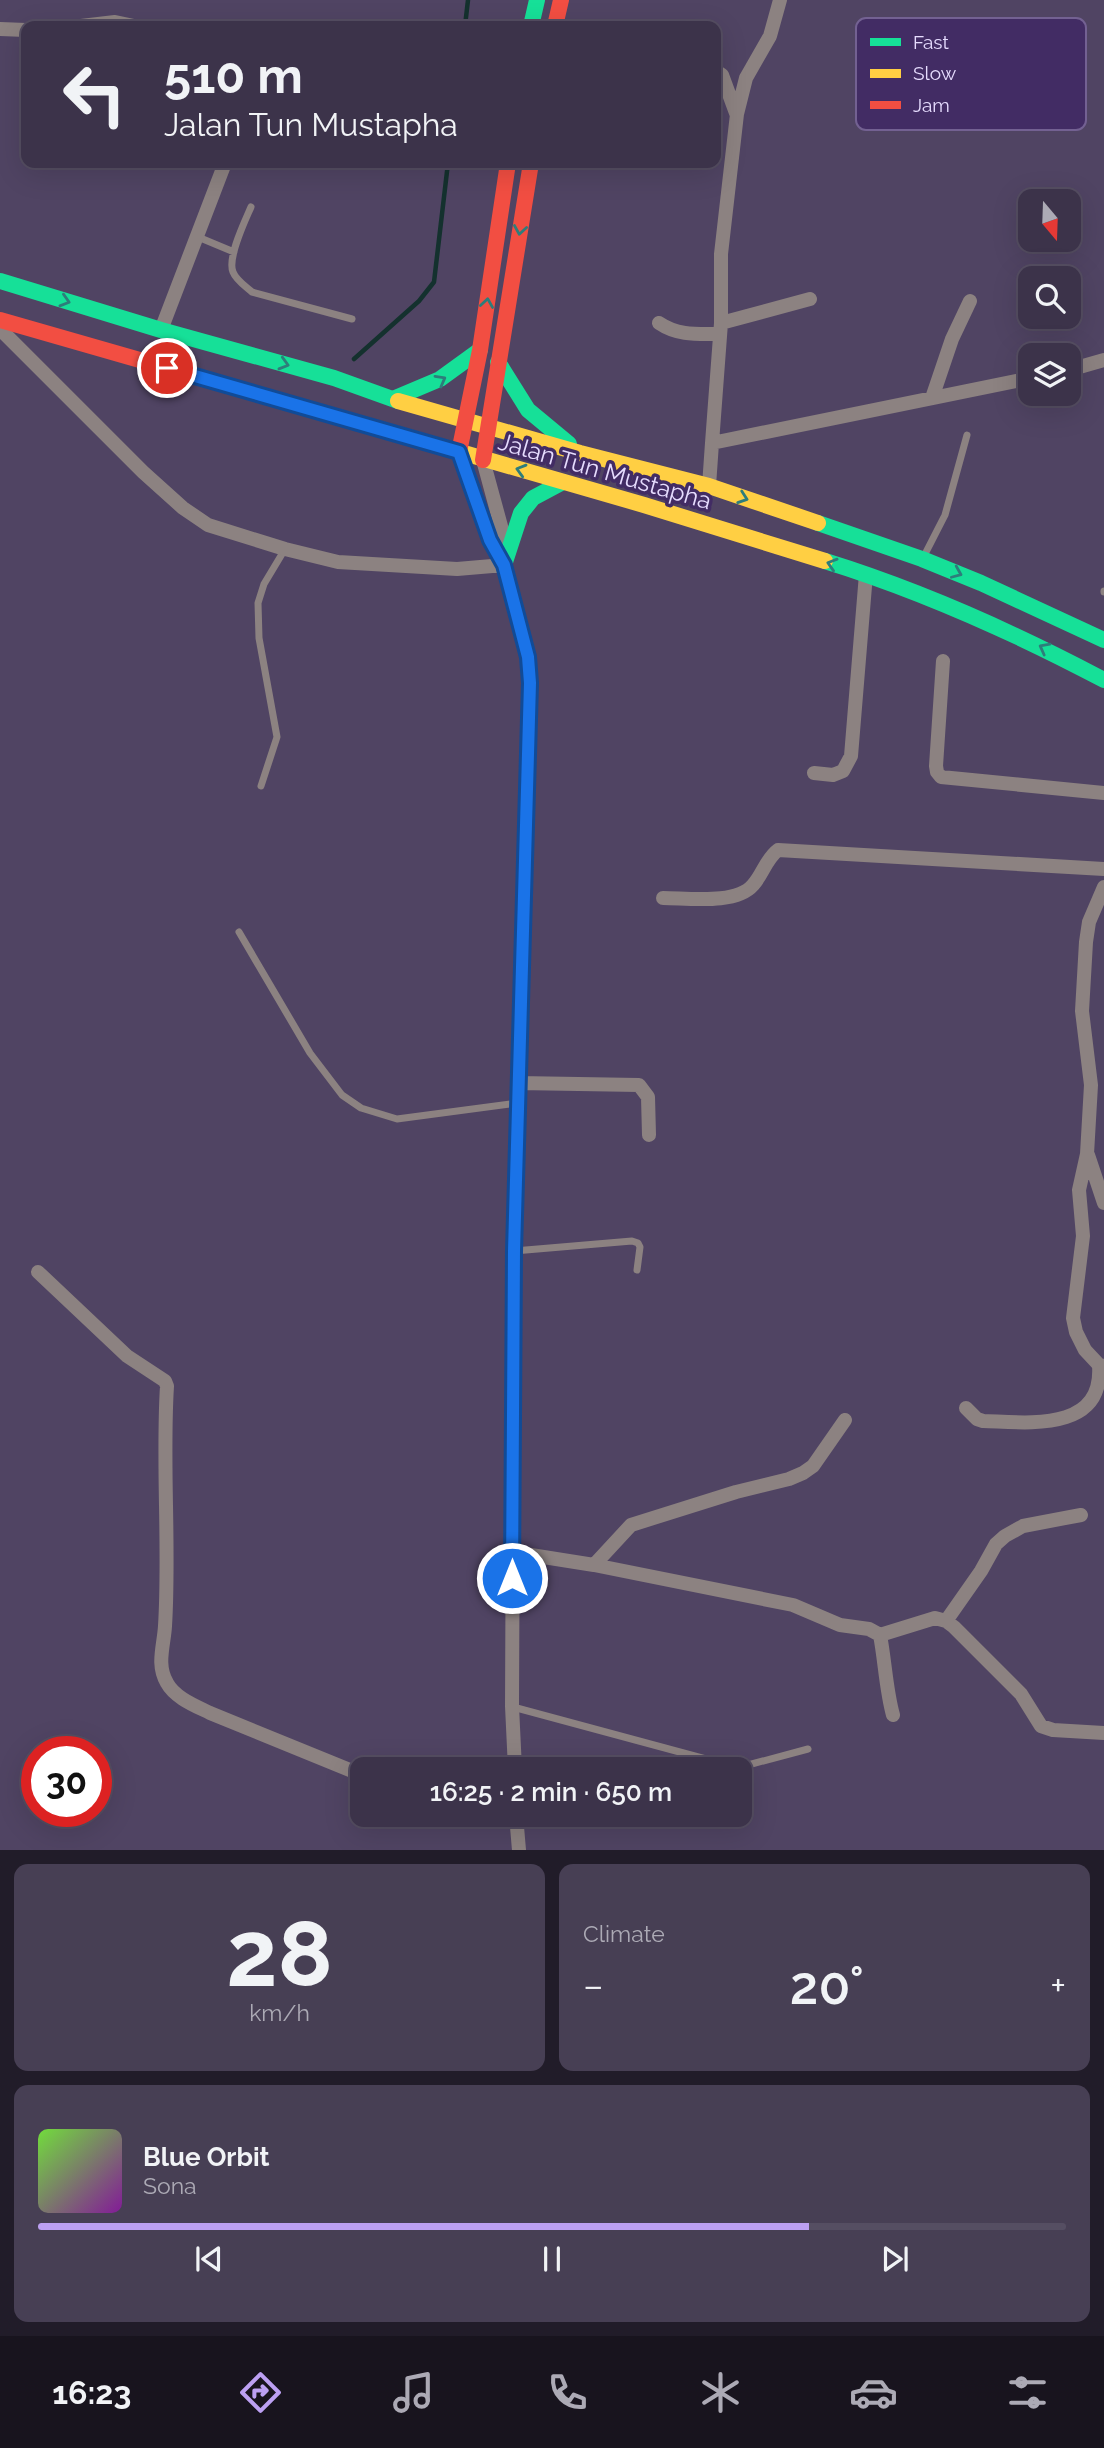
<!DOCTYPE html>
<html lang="en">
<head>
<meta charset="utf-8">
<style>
	:root { --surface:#3c334a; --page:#473f54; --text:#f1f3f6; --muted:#acaab5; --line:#554e62; --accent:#bca0f2 }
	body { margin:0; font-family:Raleway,sans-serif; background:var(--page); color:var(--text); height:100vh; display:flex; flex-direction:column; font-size:26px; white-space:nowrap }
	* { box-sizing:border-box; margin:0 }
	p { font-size:23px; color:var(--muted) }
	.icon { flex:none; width:38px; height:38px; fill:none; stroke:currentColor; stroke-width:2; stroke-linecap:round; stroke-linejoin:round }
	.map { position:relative; height:1850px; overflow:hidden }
	.drawer { display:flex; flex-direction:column; gap:14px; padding:14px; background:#211c29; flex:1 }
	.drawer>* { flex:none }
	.top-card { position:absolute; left:21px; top:21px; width:700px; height:147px; border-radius:14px; box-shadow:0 7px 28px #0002,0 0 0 2px var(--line); background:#3c334a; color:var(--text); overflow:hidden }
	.needle { width:46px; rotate:161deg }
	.controls { position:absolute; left:1018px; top:189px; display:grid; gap:14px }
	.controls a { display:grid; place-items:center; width:63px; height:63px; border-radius:14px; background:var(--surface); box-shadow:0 7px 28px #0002,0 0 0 2px var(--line); font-size:35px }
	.speed { position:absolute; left:21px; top:1736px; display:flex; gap:14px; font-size:35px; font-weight:700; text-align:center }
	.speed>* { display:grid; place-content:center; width:91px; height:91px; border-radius:50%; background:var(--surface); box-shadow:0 7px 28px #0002,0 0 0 2px var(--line); line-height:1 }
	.speed .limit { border:10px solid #d22; background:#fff; color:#111 }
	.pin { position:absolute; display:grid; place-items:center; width:60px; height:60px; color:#fff; margin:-30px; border:4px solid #fff; border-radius:50%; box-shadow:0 2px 7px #0007 }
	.me { position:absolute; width:77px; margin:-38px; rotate:0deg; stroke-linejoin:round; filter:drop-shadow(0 0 5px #0008) }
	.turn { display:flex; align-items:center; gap:24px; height:147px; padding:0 28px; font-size:32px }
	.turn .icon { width:91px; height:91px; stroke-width:2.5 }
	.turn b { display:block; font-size:49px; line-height:60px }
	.big { font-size:52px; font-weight:600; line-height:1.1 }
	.drawer .widget { flex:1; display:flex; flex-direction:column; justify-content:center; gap:10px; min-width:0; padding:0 24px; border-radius:14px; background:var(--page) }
	.drawer .dial { align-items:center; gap:0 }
	.dial b { font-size:91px; line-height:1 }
	.song { display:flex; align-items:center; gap:21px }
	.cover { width:84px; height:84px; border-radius:10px; background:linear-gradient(135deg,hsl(100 70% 55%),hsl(290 70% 35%)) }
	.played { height:7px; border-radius:4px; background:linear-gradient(90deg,var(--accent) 75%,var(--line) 75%) }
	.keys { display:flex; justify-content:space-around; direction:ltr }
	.heat { display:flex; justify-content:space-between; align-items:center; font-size:38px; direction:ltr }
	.drawer .tiles { flex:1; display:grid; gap:14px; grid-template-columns:1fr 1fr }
	.widget:last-child { grid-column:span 2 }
	.trip { position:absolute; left:350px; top:1757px; width:402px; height:70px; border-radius:14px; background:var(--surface); box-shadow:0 7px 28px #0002,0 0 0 2px var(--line); font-weight:600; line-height:70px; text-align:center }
	.dock { display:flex; height:112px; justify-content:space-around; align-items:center; background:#18141e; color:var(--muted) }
	.dock .icon { width:49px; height:49px }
	.dock .selected { color:var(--accent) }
	.dock b { font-size:32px; color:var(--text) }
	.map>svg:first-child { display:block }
</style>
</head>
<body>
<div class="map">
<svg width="1104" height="1850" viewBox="0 0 1104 1850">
	<rect width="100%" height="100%" fill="#504463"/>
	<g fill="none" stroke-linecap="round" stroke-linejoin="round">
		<!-- stream -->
		<path stroke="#14312e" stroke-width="4.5" d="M465 26 468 0
			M354 359 419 301 434 282 448 163"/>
		<!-- lane -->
		<path stroke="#8c8281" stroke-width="7" d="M251 207C245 221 227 258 233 272 236 280 245 286 252 292L352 319
			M198 237 234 252
			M923 558 945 515 967 435
			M1104 591V592
			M261 786 277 737 259 638 258 603 264 584 285 549
			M239 932 310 1053 342 1095 361 1108 397 1119 518 1103
			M514 1251 632 1241 638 1243 640 1247 637 1270
			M513 1707 728 1765H748L808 1749"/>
		<!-- street -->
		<path stroke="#8c8281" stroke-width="14" d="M81 26 115 22 134 26
			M0 29 26 30
			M716 71 722 75 736 113
			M659 323C678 336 698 334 720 334
			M721 323 810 299
			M0 329 143 472 183 508 208 525 285 549 338 562 457 569 504 565
			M161 330 225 163
			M1069 370 1104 360
			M932 398 952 339 970 301
			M712 443 721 323V254L737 114 746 78 770 36 780 0
			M459 452 490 540 504 565 530 667 514 1251 512 1706 515 1769
			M483 460 504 537V550
			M709 486 712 443 1031 378
			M943 661 936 766 937 772 941 777 1104 793
			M814 773 833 775 843 771 851 756 866 574
			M1104 887 1089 922 1086 942 1082 1011 1091 1085 1087 1154 1079 1190 1083 1236 1073 1318 1076 1332 1085 1350 1099 1365 1104 1366
			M663 898C688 898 736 905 753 885 763 874 766 859 778 850L1104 869
			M518 1083 639 1085 648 1097 649 1135
			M1088 1155 1104 1203
			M38 1272 127 1356 165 1381 167 1386C162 1465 170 1546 165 1626 164 1645 156 1665 167 1683 175 1698 196 1706 210 1713L362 1775
			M966 1408 977 1419 983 1421C1024 1422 1104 1434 1099 1365
			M512 1552 594 1565 793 1605 840 1625 869 1629 880 1635 935 1618 946 1621 954 1627 1021 1694 1041 1726 1053 1730 1104 1733
			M594 1565 631 1525 736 1492 789 1479 803 1473 813 1466 845 1420
			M946 1621 981 1571 996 1544 1005 1536 1023 1526 1081 1515
			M880 1635C885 1661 886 1690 893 1715
			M465 1815 496 1822 517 1819
			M516 1815 519 1850"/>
		<!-- fast -->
		<path stroke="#16e098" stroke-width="16" d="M531 26 537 0
			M0 281 161 330 334 378 398 401
			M498 362 528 410 569 444
			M395 398 440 379 480 350
			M818 523 922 559 981 583 1104 640
			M825 561C922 591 1015 633 1104 680
			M504 565 521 513 533 498 563 482"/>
		<!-- slow -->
		<path stroke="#ffcf43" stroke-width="16" d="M398 401 580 453 709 486 818 523
			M450 449 644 505 825 561"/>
		<!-- jam -->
		<path stroke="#f24e42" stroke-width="16" d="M555 26 561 0
			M0 320 450 449
			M459 452 480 350 508 163
			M483 460 531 163"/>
	</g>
	<!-- one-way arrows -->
	<defs><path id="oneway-chevron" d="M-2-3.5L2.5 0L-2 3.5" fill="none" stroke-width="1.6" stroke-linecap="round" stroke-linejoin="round" transform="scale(1.75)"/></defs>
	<g stroke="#2e7d7b">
		<use href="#oneway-chevron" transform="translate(520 230) rotate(99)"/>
		<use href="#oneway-chevron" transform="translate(65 301) rotate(17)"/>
		<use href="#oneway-chevron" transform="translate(487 303) rotate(-81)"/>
		<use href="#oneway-chevron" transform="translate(284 364) rotate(16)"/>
		<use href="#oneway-chevron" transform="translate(441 380) rotate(-29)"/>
		<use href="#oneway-chevron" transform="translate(521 470) rotate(-164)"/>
		<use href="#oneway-chevron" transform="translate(743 498) rotate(19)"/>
		<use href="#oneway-chevron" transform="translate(832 564) rotate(-163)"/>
		<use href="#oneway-chevron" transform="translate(957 573) rotate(23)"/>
		<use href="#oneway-chevron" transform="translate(1044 648) rotate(-152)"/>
	</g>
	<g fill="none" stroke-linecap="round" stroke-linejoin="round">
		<defs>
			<path id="route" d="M167 368 459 452 490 540 504 565 528 657 530 683 514 1251 512 1578"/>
		</defs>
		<!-- route casing -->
		<use href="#route" stroke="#114b97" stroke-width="18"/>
		<!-- route -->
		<use href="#route" stroke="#1a73e8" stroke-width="12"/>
	</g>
	<g text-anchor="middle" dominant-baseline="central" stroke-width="7" stroke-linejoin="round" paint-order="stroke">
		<!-- street labels -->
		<g font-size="24" fill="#e6dcfe" stroke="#422c64">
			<text transform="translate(605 471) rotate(16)">Jalan Tun Mustapha</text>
		</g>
	</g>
	<!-- legend -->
	<rect x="856" y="18" width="230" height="112" rx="10" fill="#422c64" stroke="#736192" stroke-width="2"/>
	<rect x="870" y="38" width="31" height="8" fill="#16e098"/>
	<rect x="870" y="69" width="31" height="9" fill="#ffcf43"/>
	<rect x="870" y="101" width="31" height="8" fill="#f24e42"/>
	<g font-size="19" fill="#e6dcfe">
		<text x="913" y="49">Fast</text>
		<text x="913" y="80">Slow</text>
		<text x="913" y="112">Jam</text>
	</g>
</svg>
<div class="controls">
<a><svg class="needle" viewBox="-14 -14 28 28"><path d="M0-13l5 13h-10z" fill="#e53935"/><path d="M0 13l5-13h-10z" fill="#acaab5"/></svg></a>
<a><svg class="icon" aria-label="search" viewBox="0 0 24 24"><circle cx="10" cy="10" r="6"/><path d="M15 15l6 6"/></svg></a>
<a><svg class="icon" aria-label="layers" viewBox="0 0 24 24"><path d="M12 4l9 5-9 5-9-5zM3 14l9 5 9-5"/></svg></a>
</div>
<div class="speed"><div class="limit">30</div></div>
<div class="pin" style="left:167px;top:368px;background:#d93025"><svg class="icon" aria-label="arrive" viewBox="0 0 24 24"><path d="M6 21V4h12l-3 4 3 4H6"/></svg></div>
<svg class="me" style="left:512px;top:1578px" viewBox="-20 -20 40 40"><circle r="17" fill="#1a73e8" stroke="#fff" stroke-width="3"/><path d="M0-11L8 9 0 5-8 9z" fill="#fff"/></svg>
<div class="trip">16:25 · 2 min · 650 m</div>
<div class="top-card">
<div class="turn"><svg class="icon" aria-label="left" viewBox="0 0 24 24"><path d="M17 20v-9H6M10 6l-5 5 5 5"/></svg><div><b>510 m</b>Jalan Tun Mustapha</div></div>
</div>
</div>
<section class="drawer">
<div class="tiles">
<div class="widget dial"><b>28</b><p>km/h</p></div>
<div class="widget"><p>Climate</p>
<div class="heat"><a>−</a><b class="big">20°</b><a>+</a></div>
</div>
<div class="widget">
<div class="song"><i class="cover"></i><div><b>Blue Orbit</b><p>Sona</p></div></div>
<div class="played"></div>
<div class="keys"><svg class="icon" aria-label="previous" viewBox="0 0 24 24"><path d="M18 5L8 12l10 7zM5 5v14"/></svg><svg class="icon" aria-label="pause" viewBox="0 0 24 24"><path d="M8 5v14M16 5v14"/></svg><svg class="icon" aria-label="next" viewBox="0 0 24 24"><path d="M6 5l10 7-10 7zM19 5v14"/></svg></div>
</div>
</div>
</section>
<nav class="dock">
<b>16:23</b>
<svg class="icon selected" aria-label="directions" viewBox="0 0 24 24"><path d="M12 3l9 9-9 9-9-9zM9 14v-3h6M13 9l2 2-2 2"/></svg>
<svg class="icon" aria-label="music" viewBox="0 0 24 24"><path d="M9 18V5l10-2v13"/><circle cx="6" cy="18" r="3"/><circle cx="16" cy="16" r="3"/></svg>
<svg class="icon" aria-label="phone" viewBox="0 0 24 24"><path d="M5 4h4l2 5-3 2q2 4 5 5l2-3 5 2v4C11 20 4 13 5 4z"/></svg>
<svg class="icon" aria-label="climate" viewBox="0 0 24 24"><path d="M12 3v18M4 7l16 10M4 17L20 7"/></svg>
<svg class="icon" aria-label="car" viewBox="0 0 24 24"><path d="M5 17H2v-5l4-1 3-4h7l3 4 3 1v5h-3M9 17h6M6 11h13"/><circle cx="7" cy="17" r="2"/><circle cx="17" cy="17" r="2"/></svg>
<svg class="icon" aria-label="filters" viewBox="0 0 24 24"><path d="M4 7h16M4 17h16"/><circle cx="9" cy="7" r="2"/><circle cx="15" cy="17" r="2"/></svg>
</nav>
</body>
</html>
